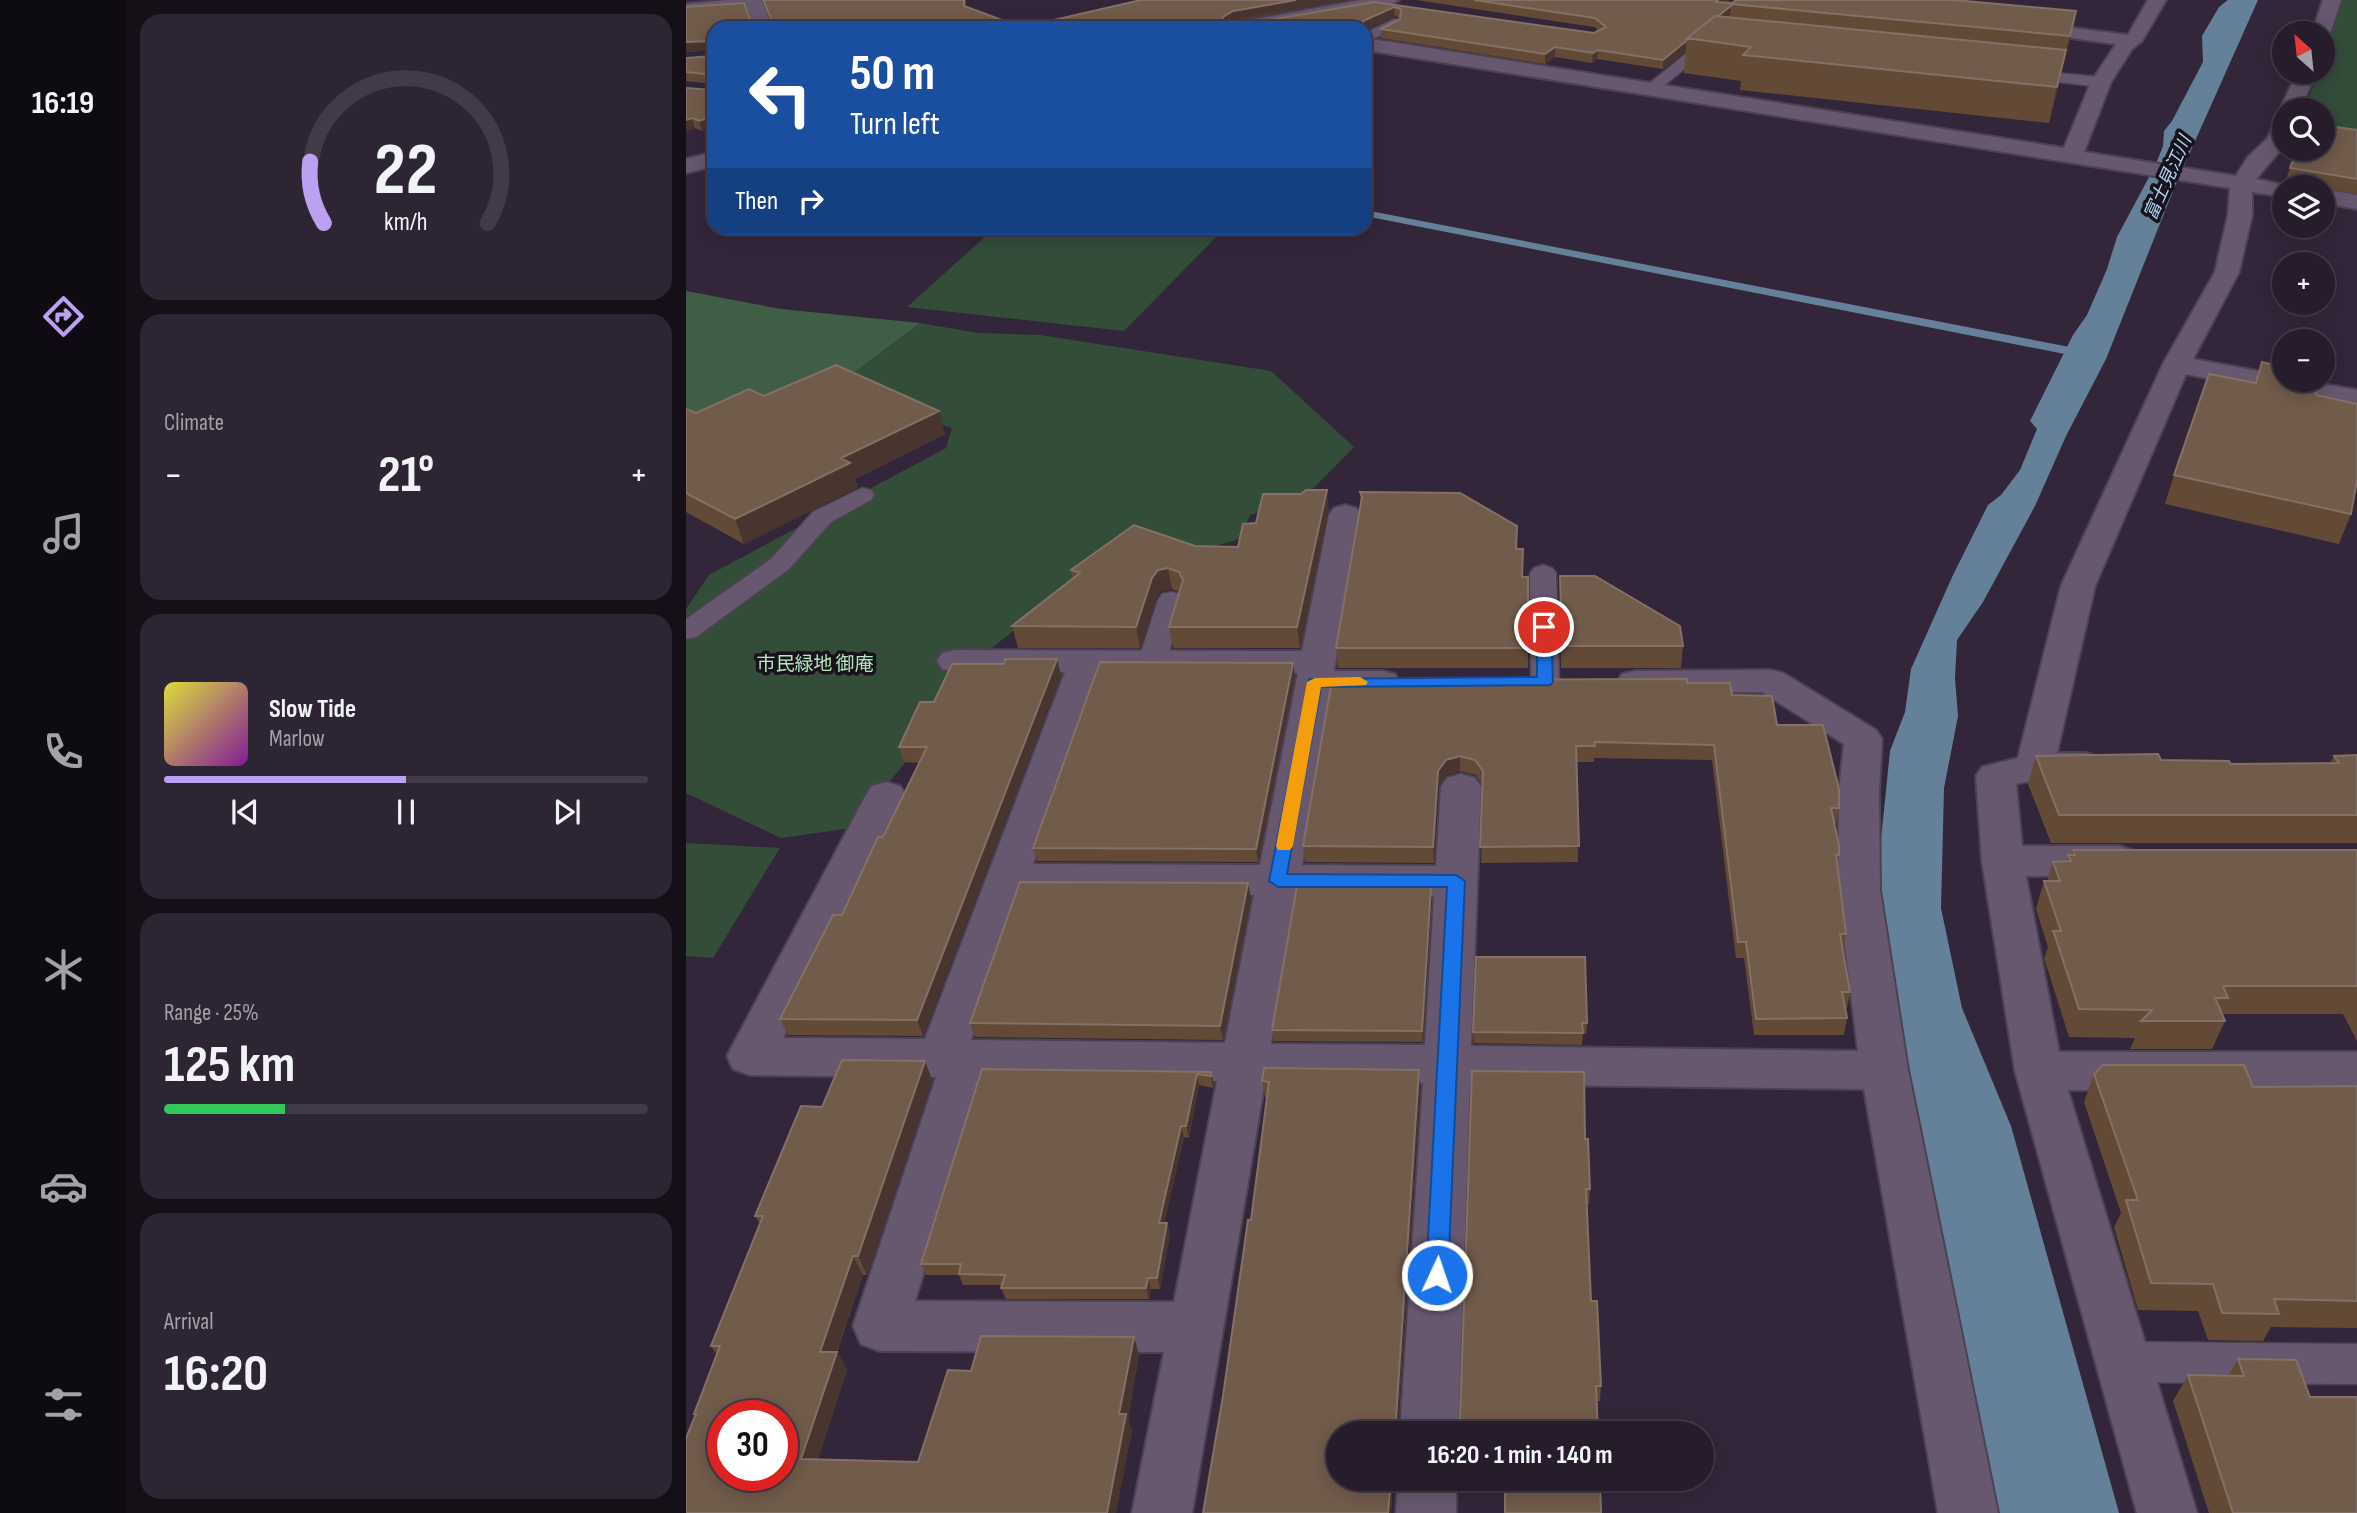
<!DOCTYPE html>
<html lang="en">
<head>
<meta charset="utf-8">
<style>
	:root { --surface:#261c2c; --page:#2e2534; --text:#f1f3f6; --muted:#a4a1a9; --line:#423a48; --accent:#bca0f2 }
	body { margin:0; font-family:"Sofia Sans Condensed","Noto Sans JP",sans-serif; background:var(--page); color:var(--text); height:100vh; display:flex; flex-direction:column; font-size:26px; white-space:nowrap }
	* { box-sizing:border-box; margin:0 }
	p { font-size:23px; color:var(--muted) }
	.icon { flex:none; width:38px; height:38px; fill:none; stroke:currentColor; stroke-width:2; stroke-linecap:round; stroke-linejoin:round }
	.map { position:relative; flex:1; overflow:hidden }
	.side { display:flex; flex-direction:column; gap:14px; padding:14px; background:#150f18; width:560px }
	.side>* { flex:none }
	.top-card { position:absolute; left:21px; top:21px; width:665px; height:214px; border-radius:21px; box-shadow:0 4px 18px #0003,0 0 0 2px var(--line); background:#1a4fa0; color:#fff; overflow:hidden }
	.needle { width:46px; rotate:333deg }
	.controls { position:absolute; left:1586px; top:21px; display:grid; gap:14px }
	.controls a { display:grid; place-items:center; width:63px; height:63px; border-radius:50%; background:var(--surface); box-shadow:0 4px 18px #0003,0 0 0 2px var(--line); font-size:35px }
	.speed { position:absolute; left:21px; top:1400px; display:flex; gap:14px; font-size:35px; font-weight:700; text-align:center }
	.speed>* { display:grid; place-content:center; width:91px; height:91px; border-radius:50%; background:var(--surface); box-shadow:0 4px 18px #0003,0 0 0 2px var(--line); line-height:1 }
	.speed .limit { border:10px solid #d22; background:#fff; color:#111 }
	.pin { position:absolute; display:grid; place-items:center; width:60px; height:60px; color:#fff; margin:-30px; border:4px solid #fff; border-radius:50%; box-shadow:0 2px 7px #0007 }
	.me { position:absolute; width:77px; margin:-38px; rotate:3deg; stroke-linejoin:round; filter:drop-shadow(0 0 5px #0008) }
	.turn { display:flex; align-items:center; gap:24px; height:147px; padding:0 28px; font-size:32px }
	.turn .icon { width:91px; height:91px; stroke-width:2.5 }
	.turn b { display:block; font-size:49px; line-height:60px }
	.then { display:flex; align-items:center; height:66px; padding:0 28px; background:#0003; gap:14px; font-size:26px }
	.big { font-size:52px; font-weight:700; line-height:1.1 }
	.side .card { flex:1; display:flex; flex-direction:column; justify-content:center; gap:10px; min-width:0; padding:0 24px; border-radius:21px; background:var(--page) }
	.side .dial { align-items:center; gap:0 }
	.dial svg { height:182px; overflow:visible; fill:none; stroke:var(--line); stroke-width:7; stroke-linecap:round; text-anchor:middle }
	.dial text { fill:var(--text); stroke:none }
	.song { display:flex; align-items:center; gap:21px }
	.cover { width:84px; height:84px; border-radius:10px; background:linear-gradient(135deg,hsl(60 70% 55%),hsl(290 70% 35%)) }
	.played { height:7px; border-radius:4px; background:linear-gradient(90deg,var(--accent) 50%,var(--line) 50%) }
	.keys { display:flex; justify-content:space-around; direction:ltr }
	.heat { display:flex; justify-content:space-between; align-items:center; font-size:38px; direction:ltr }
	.charge { height:10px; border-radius:5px; background:linear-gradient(90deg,#34c759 25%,var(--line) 0) }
	.trip { position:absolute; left:640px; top:1421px; width:388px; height:70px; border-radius:35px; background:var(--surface); box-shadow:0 4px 18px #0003,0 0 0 2px var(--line); font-weight:700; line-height:70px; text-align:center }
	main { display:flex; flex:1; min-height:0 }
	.menu { display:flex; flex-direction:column; width:126px; justify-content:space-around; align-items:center; background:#0f0b12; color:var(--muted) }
	.menu .icon { width:49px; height:49px }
	.menu .selected { color:var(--accent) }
	.menu b { font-size:32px; color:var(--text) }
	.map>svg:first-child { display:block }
</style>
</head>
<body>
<main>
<nav class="menu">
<b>16:19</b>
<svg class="icon selected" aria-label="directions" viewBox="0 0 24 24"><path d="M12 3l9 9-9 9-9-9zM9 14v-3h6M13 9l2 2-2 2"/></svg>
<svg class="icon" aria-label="music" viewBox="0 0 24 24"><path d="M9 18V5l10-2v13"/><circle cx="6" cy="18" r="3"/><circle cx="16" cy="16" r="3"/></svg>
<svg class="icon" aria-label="phone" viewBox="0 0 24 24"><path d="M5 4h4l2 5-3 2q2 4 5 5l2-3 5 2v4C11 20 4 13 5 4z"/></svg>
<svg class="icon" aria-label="climate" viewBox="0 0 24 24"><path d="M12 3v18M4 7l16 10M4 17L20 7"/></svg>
<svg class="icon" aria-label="car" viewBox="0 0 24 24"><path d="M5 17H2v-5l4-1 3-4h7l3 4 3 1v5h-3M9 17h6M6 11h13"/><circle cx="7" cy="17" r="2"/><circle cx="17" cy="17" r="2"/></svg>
<svg class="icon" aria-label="filters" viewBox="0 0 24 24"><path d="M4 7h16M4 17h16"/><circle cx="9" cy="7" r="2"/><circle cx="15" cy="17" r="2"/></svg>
</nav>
<section class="side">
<div class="card dial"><svg viewBox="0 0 100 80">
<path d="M14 69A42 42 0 1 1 86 69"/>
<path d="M14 69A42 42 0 0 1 8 42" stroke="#bca0f2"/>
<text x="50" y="56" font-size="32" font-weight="700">22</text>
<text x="50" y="72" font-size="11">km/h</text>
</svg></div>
<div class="card"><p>Climate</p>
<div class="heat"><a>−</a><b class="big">21°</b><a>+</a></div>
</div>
<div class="card">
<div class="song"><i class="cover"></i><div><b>Slow Tide</b><p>Marlow</p></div></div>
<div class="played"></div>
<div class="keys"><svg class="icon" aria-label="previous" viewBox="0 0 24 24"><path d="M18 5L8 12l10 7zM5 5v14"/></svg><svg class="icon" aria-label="pause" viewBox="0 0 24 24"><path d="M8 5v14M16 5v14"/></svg><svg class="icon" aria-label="next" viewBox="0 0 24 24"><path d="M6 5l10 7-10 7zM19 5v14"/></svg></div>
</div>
<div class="card"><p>Range · 25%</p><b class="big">125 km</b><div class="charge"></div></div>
<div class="card"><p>Arrival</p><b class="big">16:20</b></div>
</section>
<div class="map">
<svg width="1671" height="1513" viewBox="0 0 1671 1513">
	<rect width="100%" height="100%" fill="#33263a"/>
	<!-- green -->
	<path fill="#334d39" d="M1656 0H1671V132L1636 127V110H1618L1632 72H1636V59Z
		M309 228H539L438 331 221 307Z
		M234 323 292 333 354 335 585 371 668 447 620 496 564 515 553 539 510 552 348 614 265 681 218 764 166 828 95 838 0 793V609L23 575 260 448 266 428 231 417 134 398Z
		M0 843 94 848 27 958 0 956Z"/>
	<!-- forest -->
	<path fill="#405d46" d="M0 291 95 309 234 323 134 398 0 418Z"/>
	<!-- water -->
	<path fill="#648199" d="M1542 0H1572L1489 186 1420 359 1380 436 1349 506 1297 602 1271 640 1269 678 1272 716 1258 788 1255 908 1276 1008 1325 1126 1433 1513H1310L1201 973 1192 869 1204 751 1219 712 1225 669 1267 575 1302 505 1315 495 1334 470 1351 429 1344 421 1387 335 1401 315 1421 269 1431 237 1470 164 1477 146 1478 131 1486 121 1517 62 1516 36 1533 7Z"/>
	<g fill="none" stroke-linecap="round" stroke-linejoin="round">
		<!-- stream -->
		<path fill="#648199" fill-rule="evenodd" d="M679 210 1404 351 1410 355 1404 359 679 216Z"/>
		<defs>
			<path id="lane" d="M1067 0H1082L969 93H959L956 90 959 87Z
				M708 19 713 20V26L679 43V33Z
				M1336 70 1415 77 1423 82 1415 87 1331 77 1329 74 1331 71Z
				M176 488 185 490 188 495 185 500 145 522 103 569 10 637 0 639V619L85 559 127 512Z
				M857 565 866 568 870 573 873 682 869 688 859 691 849 688 845 682 844 573 848 568Z
				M485 592 494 594 498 600 480 662 476 668 466 670 456 668 452 662 472 600 476 594Z
				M1439 1342 1671 1344V1384L1439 1382 1424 1376 1418 1362 1424 1348Z"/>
			<path id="street" d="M43 0H75L87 28H69L62 9 0 14V4Z
				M675 0H713L704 5 578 28H539L548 23Z
				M1462 0H1480L1456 41 1446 49 1425 82 1398 152 1550 176 1562 157 1581 139 1591 120 1598 118V146L1570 179 1607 187H1598V197L1566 192V215L1553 272 1507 359 1598 376V380H1615L1671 390V408L1500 374 1409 586 1371 753H1399L1413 757 1418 766 1413 775C1386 782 1358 777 1330 784L1336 846H1433L1448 851 1454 861 1448 871 1433 876H1340L1373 1052H1671V1090H1382L1511 1513H1451L1329 1071 1296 861 1290 776 1296 767 1332 758 1375 586 1477 364 1529 272 1542 215 1544 188 679 50V38L1378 148 1405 82 1430 44 1333 31 1324 26 1333 21 1442 35Z
				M1637 0H1655L1644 33 1636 38V33H1626Z
				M1611 72H1630L1614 110H1598L1597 114 1594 110Z
				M28 152V166L0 173V159Z
				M1636 189 1671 195V209L1636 203Z
				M659 505 670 508 675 515 648 671H696L709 674 714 682 709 690 696 693H645L616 865 750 866 755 787 761 778 775 774 789 778 795 787 785 1046 1172 1051 1152 890 1153 791 1158 744 1076 692 949 693 936 690 931 682 936 674 949 671 1084 670 1097 673 1190 730 1196 739 1193 791 1194 890 1222 1070 1312 1513H1252L1178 1089 784 1084 772 1433H714L737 1083 579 1081 506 1513H446L478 1352 194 1351 175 1344 167 1326 250 1077 64 1075 47 1069 41 1056 180 795 186 786 200 782 214 786 220 795 97 1038 239 1039 379 672H269L256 669 251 661 256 653 269 650 616 651 643 515 648 508ZM415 672 612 673 574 865 347 864ZM336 894 568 895 539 1043 285 1040ZM610 895 748 896 739 1045 585 1044ZM298 1078 531 1081 488 1302 229 1301Z
				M712 1479H770V1513H710Z"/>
		</defs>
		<!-- lane casing -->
		<use href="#lane" stroke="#4d4253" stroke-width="3"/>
		<!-- street casing -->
		<use href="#street" stroke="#4d4253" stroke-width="4"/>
		<!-- lane -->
		<use href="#lane" fill="#67586f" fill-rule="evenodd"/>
		<!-- street -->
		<use href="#street" fill="#67586f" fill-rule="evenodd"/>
	</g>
	<!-- wall -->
	<path fill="#624a37" d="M76 0H280V6L324 23 346 25 660 0 547 21H578L688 2 908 33 913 31 908 27 730 0H1043L1040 3 1390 11 1363 123 1054 90 1055 81 998 73 1000 51 977 69 911 59 906 63 869 57 859 64 695 38V29L714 19V18L709 16 679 30V28H28V127L16 131 9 128 0 131V88L27 90V84L0 81V58L27 56V50L0 52V7L65 21H85Z
		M1671 130V194L1636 188V187L1599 182 1604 168Z
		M1576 362 1665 514 1653 544 1479 504 1488 475 1569 383Z
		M78 396 259 434 169 479 172 487 58 544 0 512V409L10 413Z
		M674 492 831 549 836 577H842V668H652L650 648 675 504Z
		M643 511 614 648H487L483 627 493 592 486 589 475 591 470 599 454 648H332L326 626 387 579 385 570 509 546 552 547 570 523Z
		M874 576 997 646 995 668H875Z
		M371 659 375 675 237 1036 102 1035 94 1019 156 915 197 837 234 763 218 762 213 747 248 702 318 664Z
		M609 676 572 862 351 861 347 848Z
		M646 680 1001 683 1046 695 1091 725 1153 808 1150 824H1148L1153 855 1151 862 1160 934 1157 950 1164 992 1161 1008H1159L1161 1018 1158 1035H1068L1058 958H1050L1026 760 908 758V762H891L892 862 795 863 797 786 790 775 774 771 760 775 752 787 748 863 619 862 617 846Z
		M1671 755V843H1365L1342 784 1350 756 1545 764 1644 763 1648 756Z
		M1387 850H1671V1041L1657 1014H1536L1539 1021 1526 1049H1444L1449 1038 1383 1037 1359 961 1358 959 1362 947 1350 909 1358 881H1361L1367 862 1381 861 1382 855H1385Z
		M562 883 565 898 537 1040 289 1037 284 1023Z
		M745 887V899L737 1042 588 1041 586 1030Z
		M901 1023 900 1034H897L896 1045 788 1043 787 1032Z
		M239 1061 246 1080 181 1275H177L151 1352 161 1370 132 1459 232 1462 285 1371 448 1337 453 1355 442 1419 446 1432 0 1513 9 1416 8 1414 31 1355 25 1346 74 1224 69 1216 136 1107Z
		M296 1069 525 1072 528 1084 527 1088 513 1085 503 1138 498 1137 478 1223H481L484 1234 474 1289H465L463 1299H320L315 1288 316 1285H277L273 1275H240L235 1264Z
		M1408 1074 1567 1087 1671 1086V1328L1585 1327 1577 1341 1522 1340 1512 1311 1452 1310 1428 1227 1435 1213 1398 1102Z
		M576 1081 734 1086 712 1421H771L774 1418 899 1139 904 1189 903 1204H901L905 1301 915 1386 914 1401H911L912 1433H653L707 1479 705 1513H517L537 1396 565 1220 581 1097H579Z
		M1552 1359 1624 1397 1671 1513H1523L1487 1401 1502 1375 1542 1376Z"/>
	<!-- shaded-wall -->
	<path fill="#493530" d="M610 0H660L548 20 536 21 537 17 547 11Z
		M1032 0H1043L1029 11 1030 2Z
		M1045 6 1044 15 1013 40 1004 38Z
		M708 7 709 16 679 30V28H676L677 21Z
		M1390 11 1383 45 1376 70 1384 36Z
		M27 41 28 50 0 52V42Z
		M1000 41V51L977 69V60Z
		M869 47V57L859 64V54Z
		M912 50 911 59 906 63 907 53Z
		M1380 50 1373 85 1363 123 1371 87Z
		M28 116V127L16 131 13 121Z
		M6 118 9 128 0 131V120Z
		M253 411 259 434 169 479 172 487 58 544 49 519 155 458Z
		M641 490 643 511 614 648 611 627Z
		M482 568 486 589 475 591 470 599 454 648 450 627 466 578 472 570Z
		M371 659 375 675 237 1036 231 1020Z
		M607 663 609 676 572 862 570 849Z
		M774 756V771L760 775 752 787 748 863 747 847 752 771 760 760Z
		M562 883 565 898 537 1040 534 1026Z
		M745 887V899L737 1042 736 1031Z
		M239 1061 246 1080 181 1275 172 1256Z
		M733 1070 734 1086 711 1433 710 1418Z
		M525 1072 528 1084 527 1088 525 1076Z
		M511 1074 513 1085 503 1138 500 1126Z
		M495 1126 498 1137 476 1234 473 1223Z
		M481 1223 484 1234 474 1289 471 1278Z
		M167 1256 177 1275 144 1370 134 1352Z
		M462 1278 465 1289 463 1299 460 1288Z
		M448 1337 453 1355 442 1419 446 1432 430 1513H421L433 1414Z
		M151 1352 161 1370 127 1476 115 1459Z
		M705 1479H707L705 1513H702Z"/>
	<!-- building -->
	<path fill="#715b4b" stroke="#847065" stroke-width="2" fill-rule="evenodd" d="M77 0H278V6L324 23 346 25 455 0H610L547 11 537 17 536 21H578L688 2 908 33 920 27 909 18 788 0H1032L1030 2 1046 3 1045 6 1032 16H1029L1001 38 1000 41 977 60 912 50 907 53 869 47 859 54 695 29 714 19 715 9 708 7 677 21 676 28H661L633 24 624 28H28V116L13 121 6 118 0 120V88L27 90V75L0 72V58L27 56V41L0 42V7L58 3 65 21H86Z
		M1050 0H1268L1390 11 1384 36 1045 4Z
		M1029 16 1380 50 1371 87 1057 55 1065 47 1001 38Z
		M1636 125 1671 130V179L1604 168 1611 149H1636Z
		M1576 362 1598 367V380H1633L1630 395 1671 404V479L1665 514 1488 475 1523 374 1570 383Z
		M150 365 253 411 155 458 164 463 49 519 0 493V409L10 413 63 389 78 396Z
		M620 490H641L611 627H483L497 580 493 572 482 568 472 570 466 578 450 627 326 626 394 573 385 570 448 525 509 546 552 547 557 524 570 523 577 494H615Z
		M674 492 774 493 831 526 830 549H837L836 577H842V648H650L676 497Z
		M874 576H909L994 626 997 646H876Z
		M319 659H371L231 1020 94 1019 147 915H156L192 837H197L241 747H213L234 702H248L266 664H318Z
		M414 662 607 663 570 849 347 848Z
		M1001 679V683H1044L1046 695 1086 696 1091 725H1137L1153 789V808H1145L1153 846V855H1150L1160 934H1154L1164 992H1156L1161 1018 1070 1019 1060 942H1052L1028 745 909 742V746H890L893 846 794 847 797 771 789 760 774 756 760 760 752 771 747 847 617 846 646 680Z
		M1472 754 1475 760 1543 761 1545 764 1653 763 1648 756 1671 755V815H1373L1350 756Z
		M1387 850H1671V986H1537L1542 998H1529L1539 1021H1455L1466 1010 1393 1009 1368 933 1367 931H1375L1358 881H1374L1367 862 1385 861 1382 855H1389Z
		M334 882 562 883 534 1026 284 1023Z
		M611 886 745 887 736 1031 586 1030Z
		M790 957H899L901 1023H896L897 1033 787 1032Z
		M156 1060 239 1061 172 1256H167L134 1352H151L115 1459 232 1462 262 1370 285 1371 295 1336 448 1337 433 1414H440L421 1513H0V1438L10 1414H8L34 1346H25L77 1216H69L115 1106 136 1107ZM37 1416H96V1475H37Z
		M1417 1065H1558L1567 1087 1671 1086V1301L1588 1299 1593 1314 1536 1313 1527 1284 1465 1283 1440 1200H1452L1408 1074Z
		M578 1068 733 1070 710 1418 712 1421H771L774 1418 786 1071 898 1072 899 1139H902L904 1189H900L905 1301H911L915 1386H910L912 1433H653V1479H705L702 1513H517L537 1396 562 1220H565L583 1082 576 1081Z
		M296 1069 525 1072V1076L511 1074 500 1126H495L473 1223H481L471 1278H462L460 1288H315L319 1275 273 1274 275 1264H235Z
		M1552 1359 1610 1360 1624 1397H1671V1513H1547L1502 1375 1558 1376Z
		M819 1479H914L915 1513H819Z"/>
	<!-- route -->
	<path fill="#1a73e8" stroke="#114b97" stroke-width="2" d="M858 623 865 627 867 682 864 685 635 687 601 874 770 875 779 881 762 1275 759 1282 751 1285 743 1282 740 1275 761 887H592L583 881 623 679 851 677V627Z"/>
	<!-- slow -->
	<path fill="#f59e0b" d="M674 677 682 682 680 685 635 687 607 846 604 850H592L590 846 621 682 629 678Z"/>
	<g text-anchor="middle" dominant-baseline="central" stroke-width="7" stroke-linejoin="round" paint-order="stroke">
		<!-- far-water labels -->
		<g font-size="18" font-style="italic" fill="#afd8fa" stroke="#18121b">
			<text transform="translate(1482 178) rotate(-66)">富士見江川</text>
		</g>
		<!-- park labels -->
		<g font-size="19" fill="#b3e9be" stroke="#18121b">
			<text x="129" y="664">市民緑地 御庵</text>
		</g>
	</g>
</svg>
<div class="controls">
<a><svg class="needle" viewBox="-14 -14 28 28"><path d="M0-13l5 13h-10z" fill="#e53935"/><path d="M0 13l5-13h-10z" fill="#a4a1a9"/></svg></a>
<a><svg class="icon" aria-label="search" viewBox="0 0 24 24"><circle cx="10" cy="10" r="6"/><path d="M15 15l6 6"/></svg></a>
<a><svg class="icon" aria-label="layers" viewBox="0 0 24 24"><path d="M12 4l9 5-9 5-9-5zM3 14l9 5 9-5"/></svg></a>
<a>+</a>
<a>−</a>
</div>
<div class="speed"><div class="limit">30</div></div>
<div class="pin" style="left:858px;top:627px;background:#d93025"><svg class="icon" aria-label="arrive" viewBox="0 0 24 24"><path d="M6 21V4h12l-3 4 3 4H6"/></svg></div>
<svg class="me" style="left:751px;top:1275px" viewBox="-20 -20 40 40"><circle r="17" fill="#1a73e8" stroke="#fff" stroke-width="3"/><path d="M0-11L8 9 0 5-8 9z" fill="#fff"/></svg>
<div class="trip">16:20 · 1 min · 140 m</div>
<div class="top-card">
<div class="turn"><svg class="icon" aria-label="left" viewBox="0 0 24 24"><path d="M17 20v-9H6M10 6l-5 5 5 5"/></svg><div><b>50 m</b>Turn left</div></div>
<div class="then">Then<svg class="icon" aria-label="right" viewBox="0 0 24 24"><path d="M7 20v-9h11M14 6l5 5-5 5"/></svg></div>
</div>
</div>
</main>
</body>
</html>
